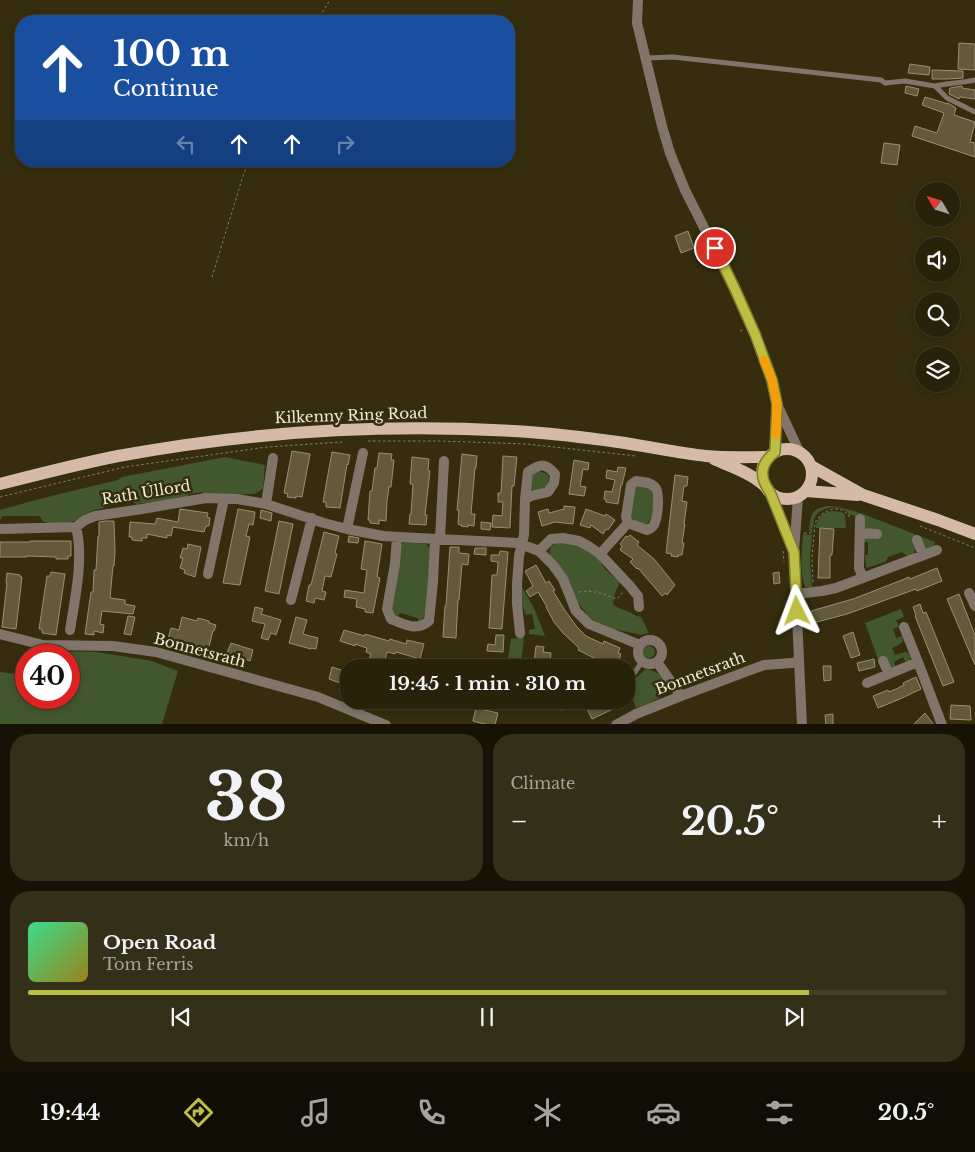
<!DOCTYPE html>
<html lang="en">
<head>
<meta charset="utf-8">
<style>
	:root { --surface:#28220a; --page:#342f18; --text:#f1f3f6; --muted:#a5a49c; --line:#443f2b; --accent:#bcbf43 }
	body { margin:0; font-family:"Libre Baskerville",serif; background:var(--page); color:var(--text); height:100vh; display:flex; flex-direction:column; font-size:19px; white-space:nowrap }
	* { box-sizing:border-box; margin:0 }
	p { font-size:16px; color:var(--muted) }
	.icon { flex:none; width:28px; height:28px; fill:none; stroke:currentColor; stroke-width:2; stroke-linecap:round; stroke-linejoin:round }
	.map { position:relative; height:724px; overflow:hidden }
	.sheet { display:flex; flex-direction:column; gap:10px; padding:10px; background:#161306; flex:1 }
	.sheet>* { flex:none }
	.guide { position:absolute; left:15px; top:15px; width:500px; height:152px; border-radius:20px; box-shadow:0 2px 8px #0003,0 0 0 1px var(--line); background:#1a4fa0; color:#fff; overflow:hidden }
	.needle { width:32px; rotate:308deg }
	.buttons { position:absolute; left:915px; top:182px; display:grid; gap:10px }
	.buttons a { display:grid; place-items:center; width:45px; height:45px; border-radius:50%; background:var(--surface); box-shadow:0 2px 8px #0003,0 0 0 1px var(--line); font-size:25px }
	.speed { position:absolute; left:15px; top:644px; display:flex; gap:10px; font-size:25px; font-weight:700; text-align:center }
	.speed>* { display:grid; place-content:center; width:65px; height:65px; border-radius:50%; background:var(--surface); box-shadow:0 2px 8px #0003,0 0 0 1px var(--line); line-height:1 }
	.speed .limit { border:8px solid #d22; background:#fff; color:#111 }
	.pin { position:absolute; display:grid; place-items:center; width:42px; height:42px; color:#fff; margin:-21px; border:2px solid #fff; border-radius:50%; box-shadow:0 1px 5px #0007 }
	.me { position:absolute; width:55px; margin:-28px; rotate:357deg; stroke-linejoin:round; filter:drop-shadow(0 0 4px #0008) }
	.turn { display:flex; align-items:center; gap:18px; height:105px; padding:0 15px; font-size:22px }
	.turn .icon { width:65px; height:65px; stroke-width:2.5 }
	.turn b { display:block; font-size:35px; line-height:42px }
	.lanes { display:flex; align-items:center; height:48px; padding:0 15px; background:#0003; justify-content:center; gap:25px; direction:ltr }
	.lanes .off { opacity:.35 }
	.big { font-size:38px; font-weight:700; line-height:1.1 }
	.sheet .tile { flex:1; display:flex; flex-direction:column; justify-content:center; gap:8px; min-width:0; padding:0 18px; border-radius:20px; background:var(--page) }
	.sheet .dial { align-items:center; gap:0 }
	.dial b { font-size:65px; line-height:1 }
	.song { display:flex; align-items:center; gap:15px }
	.cover { width:60px; height:60px; border-radius:8px; background:linear-gradient(135deg,hsl(150 70% 55%),hsl(50 70% 35%)) }
	.played { height:5px; border-radius:2px; background:linear-gradient(90deg,var(--accent) 85%,var(--line) 85%) }
	.keys { display:flex; justify-content:space-around; direction:ltr }
	.heat { display:flex; justify-content:space-between; align-items:center; font-size:28px; direction:ltr }
	.sheet .tiles { flex:1; display:grid; gap:10px; grid-template-columns:1fr 1fr }
	.tile:last-child { grid-column:span 2 }
	.trip { position:absolute; left:340px; top:659px; width:295px; height:50px; border-radius:20px; background:var(--surface); box-shadow:0 2px 8px #0003,0 0 0 1px var(--line); font-weight:700; line-height:50px; text-align:center }
	.menu { display:flex; height:80px; justify-content:space-around; align-items:center; background:#100e04; color:var(--muted) }
	.menu .icon { width:35px; height:35px }
	.menu .active { color:var(--accent) }
	.menu b { font-size:22px; color:var(--text) }
	.map>svg:first-child { display:block }
</style>
</head>
<body>
<div class="map">
<svg width="975" height="725" viewBox="0 0 975 725">
	<rect width="100%" height="100%" fill="#352d0e"/>
	<!-- green -->
	<path fill="#43572e" d="M225 457 265 465 263 489 254 494 206 495 202 492 189 494 186 498 136 504 131 500 108 503 103 508 94 510 83 515 77 520 68 523 47 524V522H44L39 516H3L0 520V510L43 498 118 480 122 477Z
		M539 471 545 473 548 475 549 479 547 488 530 493 531 477 533 472Z
		M639 485 652 488C654 501 655 520 643 527L635 522 630 515 635 487Z
		M828 506 839 507 863 514 935 542 934 546 924 550 915 548 914 553 907 556 902 552 888 557 886 562 866 568 865 555H868V542H863L866 529 864 527 863 517H854V515H849C843 504 824 506 816 515 813 520 813 526 812 532L809 531C811 516 810 508 828 506Z
		M834 511 842 512 845 515 846 528H816C816 517 824 511 834 511Z
		M803 534 812 535 810 559 812 587H805C799 571 802 551 803 534Z
		M560 541 580 545 595 554 605 569 620 582 615 593 613 604C618 609 623 609 629 612 634 614 635 616 641 617L649 633 641 635 614 629 591 619 574 598 550 556C548 547 553 545 560 541Z
		M405 542 426 544 430 548C429 572 431 599 422 622L418 623V618L400 613 397 618H395L391 609 400 545Z
		M520 584 534 608 545 636 529 634V630L535 629 532 614 526 615 522 605Z
		M901 609 904 617 896 620 899 627 893 629 896 638 902 636 903 641 900 644 892 648 895 655 905 652C909 652 911 656 910 660L906 663 903 657 894 662 896 667 893 668 889 665 886 657 878 659 865 623Z
		M517 635H523L524 638 521 664 508 659 511 639 517 638Z
		M643 652a6 6 0 1 1 12 0a6 6 0 1 1-12 0Z
		M39 651 97 652 152 661 178 671 162 724H0V672L26 675V698H69V655H37Z
		M646 669C657 670 672 682 664 693 660 700 643 705 636 708L628 685Z"/>
	<!-- building -->
	<path fill="#635a3b" stroke="#9a906f" d="M959 43 975 44V70L958 69Z
		M910 64 930 67 929 75 908 73Z
		M932 70 963 71V78L948 79H932Z
		M906 86 919 89 917 96 905 93Z
		M962 86V88L975 90V99L960 97 959 99 949 94 950 88Z
		M925 97 948 104V103L956 108 954 115 975 122 970 142 975 143V157L912 136 915 126 937 133 944 113 922 105Z
		M884 143 900 145 897 165 881 163Z
		M688 231 694 248 681 253 675 236Z
		M292 451 310 454 302 497 296 496V498L287 497 288 494 284 493Z
		M332 452 350 455 348 465 347 464 340 508 326 507V502H323Z
		M379 453 392 454 391 460H394L391 487H389L387 501 386 521 379 520V524L370 523V520H368L370 491H372L375 468H377Z
		M462 454 477 456 476 468H475L471 514H475L474 526 468 525V527L461 526V525L458 524 459 510H457Z
		M503 456 517 457 514 486H512L510 528 492 527 493 515 502 516 503 502H498V493H501Z
		M412 457 429 459 428 470 430 471 425 515H427L426 525 409 524 410 514H411L413 484H410Z
		M574 460 589 463 588 470 583 469 580 486 586 487 584 496 569 494Z
		M618 467 626 468 622 485H621L618 504 606 502V500L604 499 605 491 612 492 615 480 606 478 607 470 617 472Z
		M675 475 688 477 687 486H684L682 501 687 502 684 524H685L682 543H684L682 555H678V557L671 556 672 554 666 553Z
		M564 506 575 507 573 524 555 522 542 526 538 512 548 509 549 513 564 509Z
		M180 509 208 513 207 517 210 518 209 526H206L204 532 173 527 171 536 167 535V538L147 534V538H142V541L132 540V537H129L130 522 155 524 157 518 178 522Z
		M238 509 255 512 253 525 249 524 246 536 250 537 240 585 223 583Z
		M586 509 605 516 606 514 615 520 608 530 606 529 603 534 591 525 590 528 580 525Z
		M261 510 272 513 271 521 260 518Z
		M105 521H114L115 552 114 566H113L110 598 125 600V604L135 606 133 614 102 611 100 624 104 625 103 633 94 631V635L85 634 91 592H93L94 570H96L98 536H99V522Z
		M279 521 293 524 279 594 265 591Z
		M481 522 491 523 490 530 481 529Z
		M820 528 834 529 832 555H830V578H818Z
		M324 532 339 536 335 553 337 554 331 577 325 576 322 591 326 592 324 600 315 598 314 603 306 601 309 585H311Z
		M630 535 639 542 637 545 654 559 675 585 667 595 666 593 662 596 638 568 637 569 630 562 633 559 620 550 622 546 620 544 626 536 628 537Z
		M349 536 359 538 358 543 348 542Z
		M30 541H71V556H68V559H56V557L27 556V557H0V542H30Z
		M365 541 382 544 377 577 380 578 373 613 365 612V609L356 607 357 599 344 597 345 590 364 593 367 570 361 569Z
		M188 544 201 547 195 577 184 573 185 570 180 568 183 558H180L183 548 187 549Z
		M450 547H459V553L469 554 468 565 462 564 459 600H458L456 638 443 637 445 606H446Z
		M475 548H486V555L474 554Z
		M500 551 508 552 502 629 489 628 492 575H497L498 562 491 561V555H499Z
		M536 565 546 583 549 581 555 590 553 591 564 609 577 627 586 636 603 644 604 641 620 648 618 653 621 654 618 663 615 662 613 667 609 665 608 668H600L602 662 578 650 579 648 563 633 554 622 546 607H547L538 592 530 597 526 591 533 586 525 571Z
		M937 568 942 581 917 591 916 589 847 614 813 623 811 611 853 599 902 580 909 577 910 579Z
		M51 572 65 574 56 635 42 633V629H39L47 576H50Z
		M779 572 780 583 774 584 773 573Z
		M7 573 20 575V577H22L16 629 2 627 7 583H6Z
		M959 594 975 635V665L947 599Z
		M920 604 923 613 926 612 954 682 943 686 915 616 916 615 913 607Z
		M255 607 263 609 261 614 281 620 276 635 271 633 268 640 261 638 265 624 252 621Z
		M128 616 135 617 131 635 124 634Z
		M182 617 197 621 198 618 209 621V623L216 625 214 631H213L208 650 189 644 188 646 181 644 182 642 168 639 171 628 179 630Z
		M296 617 307 620 303 634 318 638 316 649 311 648V649L289 643Z
		M344 630 365 636V634L389 641 390 639 406 644 407 640 424 644 420 659 396 652 395 654 387 652 384 663 369 660 371 654 366 652 367 648 355 644V646L340 641Z
		M853 632 860 655 851 658 843 636Z
		M496 635H504L503 652 487 651 488 644 495 645Z
		M231 643 253 650 250 661 227 653Z
		M536 646 544 647 543 652 551 653 550 664 534 662Z
		M874 659 875 667 859 671 857 663Z
		M823 666H831V680L824 681Z
		M332 667 347 672 343 684 329 679Z
		M916 677 921 689 900 699 878 708 873 696 888 690 889 692 896 689 904 685 903 683Z
		M607 700H632L592 719 585 705 592 701 595 709 608 703Z
		M951 705 970 706 971 720 950 719Z
		M476 708 498 713 495 725H488L473 721Z
		M925 713 934 725H913Z
		M833 714V725H826L825 715Z"/>
	<g fill="none" stroke-linecap="round" stroke-linejoin="round">
		<!-- path -->
		<path stroke="#867f66" stroke-width="1" stroke-dasharray="2.5 2.5" stroke-linecap="butt" d="M317 21 330 0
			M212 277 243 176 249 161
			M740 331 744 330
			M368 441H439L527 444 636 456
			M0 497 125 467 267 447 342 442
			M920 526 975 548
			M804 533H812
			M783 551 784 562
			M813 582 812 558 815 523C820 511 840 502 848 516H850
			M579 592C593 589 605 595 617 599L623 592"/>
		<!-- service -->
		<path stroke="#81746b" stroke-width="5" d="M646 58 673 57 881 80 885 83 905 81 935 86 947 98 975 112
			M935 86C949 83 961 83 975 80
			M626 681 630 679 642 662
			M562 708 564 700"/>
		<!-- minor -->
		<path stroke="#81746b" stroke-width="10" d="M638 0 637 23 662 126 670 153 685 190 734 287 755 334 771 380 777 404 800 453
			M775 452 777 407
			M266 504 273 458
			M860 519 859 568 863 578
			M0 529 76 527 85 520 95 516 142 509 206 498 237 499 266 504 324 523 347 529 383 536 417 538 518 543 539 551 553 565 563 579 576 611 589 624 640 645
			M347 529 363 453
			M860 533 877 534
			M397 537 395 564 387 609 391 619C404 624 416 632 429 621L433 582 435 539
			M440 539 444 461
			M917 540 923 555
			M539 551 551 539 563 538 579 541 590 547 600 554 629 585 638 596 639 607
			M600 554 628 523 626 517 631 485 636 481C643 482 650 482 655 487 660 492 658 515 655 522 654 527 650 529 647 530L628 523
			M208 574 224 499
			M969 593 975 606
			M796 594 822 591 836 588 937 550
			M291 600 312 518
			M904 627 918 662 942 725
			M70 630C75 598 84 558 76 527
			M520 633 517 604V584L519 556 524 535 525 499 528 472C540 464 545 462 555 474L554 483 548 492 531 496 525 499
			M0 634 43 645 113 646 156 652 318 697 386 725
			M638 652a12 12 0 1 1 24 0a12 12 0 1 1-24 0Z
			M883 661 889 674
			M657 662 681 696
			M867 683 918 662
			M616 725 636 714 681 696 764 665 792 663 799 661"/>
		<!-- tertiary -->
		<path stroke="#81746b" stroke-width="10" d="M770 492 792 548
			M798 497 794 552 802 725"/>
		<!-- primary -->
		<path stroke="#d5bba7" stroke-width="12" d="M762 474a25 25 0 1 1 50 0a25 25 0 1 1-50 0Z
			M714 459C732 467 751 473 765 486
			M811 466 863 495 938 520 975 534
			M0 484C39 474 78 464 118 456 253 431 392 423 529 432 558 434 589 438 618 442 647 446 677 453 706 456 727 458 748 457 769 457
			M806 491 858 495"/>
	</g>
	<g fill="none" stroke-linecap="round" stroke-linejoin="round">
		<defs>
			<path id="route" d="M715 248 734 287 755 334 772 380 777 404 775 452C760 464 759 477 770 492L794 552 797 611"/>
		</defs>
		<!-- route casing -->
		<use href="#route" stroke="#7a7c2c" stroke-width="12"/>
		<!-- route -->
		<use href="#route" stroke="#bcbf43" stroke-width="9"/>
		<!-- slow -->
		<path stroke="#f59e0b" stroke-width="9" d="M764 360 772 380 777 404 776 435"/>
	</g>
	<g text-anchor="middle" dominant-baseline="central" stroke-width="5" stroke-linejoin="round" paint-order="stroke">
		<!-- street labels -->
		<g font-size="15" fill="#f0ebd9" stroke="#352d0e">
			<text transform="translate(351 415) rotate(-2)">Kilkenny Ring Road</text>
			<text transform="translate(146 492) rotate(-9)">Rath Úllord</text>
			<text transform="translate(200 650) rotate(15)">Bonnetsrath</text>
			<text transform="translate(700 673) rotate(-21)">Bonnetsrath</text>
		</g>
	</g>
</svg>
<div class="buttons">
<a><svg class="needle" viewBox="-14 -14 28 28"><path d="M0-13l5 13h-10z" fill="#e53935"/><path d="M0 13l5-13h-10z" fill="#a5a49c"/></svg></a>
<a><svg class="icon" aria-label="sound" viewBox="0 0 24 24"><path d="M4 9h4l5-4v14l-5-4H4zM17 9q2 3 0 6"/></svg></a>
<a><svg class="icon" aria-label="search" viewBox="0 0 24 24"><circle cx="10" cy="10" r="6"/><path d="M15 15l6 6"/></svg></a>
<a><svg class="icon" aria-label="layers" viewBox="0 0 24 24"><path d="M12 4l9 5-9 5-9-5zM3 14l9 5 9-5"/></svg></a>
</div>
<div class="speed"><div class="limit">40</div></div>
<div class="pin" style="left:715px;top:248px;background:#d93025"><svg class="icon" aria-label="arrive" viewBox="0 0 24 24"><path d="M6 21V4h12l-3 4 3 4H6"/></svg></div>
<svg class="me" style="left:797px;top:611px" viewBox="-20 -20 40 40"><path d="M0-17L14 15 0 8-14 15z" fill="#bcbf43" stroke="#fff" stroke-width="4"/></svg>
<div class="trip">19:45 · 1 min · 310 m</div>
<div class="guide">
<div class="turn"><svg class="icon" aria-label="ahead" viewBox="0 0 24 24"><path d="M12 20V5M6 11l6-6 6 6"/></svg><div><b>100 m</b>Continue</div></div>
<div class="lanes"><svg class="icon off" aria-label="left" viewBox="0 0 24 24"><path d="M17 20v-9H6M10 6l-5 5 5 5"/></svg><svg class="icon" aria-label="ahead" viewBox="0 0 24 24"><path d="M12 20V5M6 11l6-6 6 6"/></svg><svg class="icon" aria-label="ahead" viewBox="0 0 24 24"><path d="M12 20V5M6 11l6-6 6 6"/></svg><svg class="icon off" aria-label="right" viewBox="0 0 24 24"><path d="M7 20v-9h11M14 6l5 5-5 5"/></svg></div>
</div>
</div>
<section class="sheet">
<div class="tiles">
<div class="tile dial"><b>38</b><p>km/h</p></div>
<div class="tile"><p>Climate</p>
<div class="heat"><a>−</a><b class="big">20.5°</b><a>+</a></div>
</div>
<div class="tile">
<div class="song"><i class="cover"></i><div><b>Open Road</b><p>Tom Ferris</p></div></div>
<div class="played"></div>
<div class="keys"><svg class="icon" aria-label="previous" viewBox="0 0 24 24"><path d="M18 5L8 12l10 7zM5 5v14"/></svg><svg class="icon" aria-label="pause" viewBox="0 0 24 24"><path d="M8 5v14M16 5v14"/></svg><svg class="icon" aria-label="next" viewBox="0 0 24 24"><path d="M6 5l10 7-10 7zM19 5v14"/></svg></div>
</div>
</div>
</section>
<nav class="menu">
<b>19:44</b>
<svg class="icon active" aria-label="directions" viewBox="0 0 24 24"><path d="M12 3l9 9-9 9-9-9zM9 14v-3h6M13 9l2 2-2 2"/></svg>
<svg class="icon" aria-label="music" viewBox="0 0 24 24"><path d="M9 18V5l10-2v13"/><circle cx="6" cy="18" r="3"/><circle cx="16" cy="16" r="3"/></svg>
<svg class="icon" aria-label="phone" viewBox="0 0 24 24"><path d="M5 4h4l2 5-3 2q2 4 5 5l2-3 5 2v4C11 20 4 13 5 4z"/></svg>
<svg class="icon" aria-label="climate" viewBox="0 0 24 24"><path d="M12 3v18M4 7l16 10M4 17L20 7"/></svg>
<svg class="icon" aria-label="car" viewBox="0 0 24 24"><path d="M5 17H2v-5l4-1 3-4h7l3 4 3 1v5h-3M9 17h6M6 11h13"/><circle cx="7" cy="17" r="2"/><circle cx="17" cy="17" r="2"/></svg>
<svg class="icon" aria-label="filters" viewBox="0 0 24 24"><path d="M4 7h16M4 17h16"/><circle cx="9" cy="7" r="2"/><circle cx="15" cy="17" r="2"/></svg>
<b>20.5°</b>
</nav>
</body>
</html>
